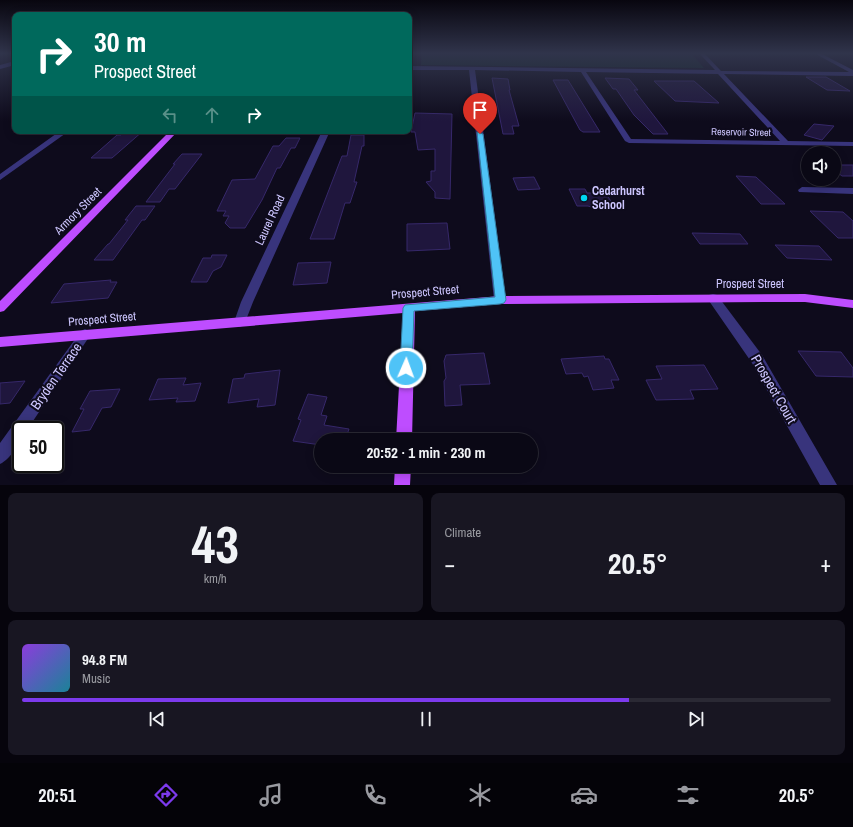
<!DOCTYPE html>
<html lang="en">
<head>
<meta charset="utf-8">
<style>
	:root { --surface:#0a0815; --page:#181622; --text:#f1f3f6; --muted:#999aa0; --line:#2a2934; --accent:#7c3aed }
	body { margin:0; font-family:"Archivo Narrow",sans-serif; background:var(--page); color:var(--text); height:100vh; display:flex; flex-direction:column; font-size:15px; white-space:nowrap }
	* { box-sizing:border-box; margin:0 }
	p { font-size:13px; color:var(--muted) }
	.icon { flex:none; width:22px; height:22px; fill:none; stroke:currentColor; stroke-width:2; stroke-linecap:round; stroke-linejoin:round }
	.map { position:relative; height:485px; overflow:hidden }
	.panel { display:flex; flex-direction:column; gap:8px; padding:8px; background:#06040c; flex:1 }
	.panel>* { flex:none }
	.hud { position:absolute; left:12px; top:12px; width:400px; height:122px; border-radius:8px; box-shadow:0 2px 10px #0003,0 0 0 1px var(--line); background:#00695c; color:#fff; overflow:hidden }
	.fabs { position:absolute; left:801px; top:146px; display:grid; gap:8px }
	.fabs a { display:grid; place-items:center; width:40px; height:40px; border-radius:50%; background:var(--surface); box-shadow:0 2px 10px #0003,0 0 0 1px var(--line); font-size:20px }
	.speed { position:absolute; left:12px; top:421px; display:flex; gap:8px; font-size:20px; font-weight:700; text-align:center }
	.speed>* { display:grid; place-content:center; width:52px; height:52px; border-radius:50%; background:var(--surface); box-shadow:0 2px 10px #0003,0 0 0 1px var(--line); line-height:1 }
	.speed .limit { border:2px solid #111; border-radius:6px; background:#fff; color:#111 }
	.pin { position:absolute; display:grid; place-items:center; width:34px; height:34px; color:#fff; margin:-41px -17px; border-radius:50% 50% 50% 0; rotate:-45deg; box-shadow:0 0 4px #0007 }
	.pin .icon { rotate:45deg }
	.me { position:absolute; width:44px; margin:-22px; rotate:2deg; stroke-linejoin:round; filter:drop-shadow(0 0 3px #0008) }
	.turn { display:flex; align-items:center; gap:14px; height:84px; padding:0 16px; font-size:18px }
	.turn .icon { width:52px; height:52px; stroke-width:2.5 }
	.turn b { display:block; font-size:28px; line-height:34px }
	.lanes { display:flex; align-items:center; height:38px; padding:0 16px; background:#0003; justify-content:center; gap:20px; direction:ltr }
	.lanes .off { opacity:.35 }
	.big { font-size:30px; font-weight:700; line-height:1.1 }
	.panel .card { flex:1; display:flex; flex-direction:column; justify-content:center; gap:6px; min-width:0; padding:0 14px; border-radius:8px; background:var(--page) }
	.panel .dial { align-items:center; gap:0 }
	.dial b { font-size:52px; line-height:1 }
	.song { display:flex; align-items:center; gap:12px }
	.cover { width:48px; height:48px; border-radius:6px; background:linear-gradient(135deg,hsl(270 70% 55%),hsl(190 70% 35%)) }
	.played { height:4px; border-radius:2px; background:linear-gradient(90deg,var(--accent) 75%,var(--line) 75%) }
	.keys { display:flex; justify-content:space-around; direction:ltr }
	.heat { display:flex; justify-content:space-between; align-items:center; font-size:22px; direction:ltr }
	.panel .tiles { flex:1; display:grid; gap:8px; grid-template-columns:1fr 1fr }
	.card:last-child { grid-column:span 2 }
	.trip { position:absolute; left:314px; top:433px; width:224px; height:40px; border-radius:20px; background:var(--surface); box-shadow:0 2px 10px #0003,0 0 0 1px var(--line); font-weight:700; line-height:40px; text-align:center }
	.tab-bar { display:flex; height:64px; justify-content:space-around; align-items:center; background:#040308; color:var(--muted) }
	.tab-bar .icon { width:28px; height:28px }
	.tab-bar .selected { color:var(--accent) }
	.tab-bar b { font-size:18px; color:var(--text) }
	.map>svg:first-child { display:block }
</style>
</head>
<body>
<div class="map">
<svg width="853" height="485" viewBox="0 0 853 485">
	<rect width="100%" height="100%" fill="#0e0b1c"/>
	<!-- green -->
	<path fill="#0e2625" d="M422 53H691L704 68 421 65Z"/>
	<!-- building -->
	<path fill="#1f163d" stroke="#36286a" d="M806 77H826L850 91 827 90Z
		M492 78 508 79 510 90H509L519 126H512L514 134H503Z
		M605 78 629 79 638 90H634L668 134H653L634 115 616 89H613Z
		M553 80H568L600 132H583L580 130Z
		M654 81H694L719 103 675 101Z
		M415 113 452 114 450 199 435 198V192L426 182 431 181V171H435V149L418 150 415 132H411Z
		M814 124 834 126 822 140 804 135Z
		M125 131H143L112 158H91L117 135H121Z
		M351 135H364V146H362L354 182H357L350 203H345L334 239H310L342 156H347Z
		M286 138H300L295 148H291L280 168H277L262 200 245 228H230L225 223 229 216H223L226 211H217L232 180 255 179 273 146H279Z
		M182 154H202L175 189H169L160 202H146L175 164H173Z
		M834 165H853V176H842L834 170Z
		M736 176 756 177 785 204H761Z
		M534 177 540 189 518 190 513 178Z
		M569 189H585L587 193H606L613 205 602 206 599 208H594L588 206H577Z
		M136 206H155L145 220H142L113 260H94L108 244H109L128 220H125Z
		M810 211 843 212 853 221V238H838Z
		M447 223 450 249 407 251V224Z
		M692 233 740 234 748 244H700Z
		M775 245 819 246 832 260 787 258Z
		M212 255H227L221 267 213 271 207 282H191L203 258H211Z
		M331 262 327 283 293 285 298 263Z
		M111 280 110 282H117L108 298 51 303 64 284Z
		M798 351 841 352 853 368V377L816 376Z
		M484 353 490 384 460 385 462 405 445 406 444 381 446 378 444 361 446 355Z
		M604 356 605 359H609L619 380H611L614 388 593 390 588 376 584 377 582 373 566 374 561 359Z
		M704 365 718 389 690 390 694 399 656 400 646 380 662 379 656 366Z
		M280 370 275 405 257 407 259 399 228 403 233 379 244 378 245 374Z
		M186 378 183 385 201 383 195 401 176 402 178 398 149 400 158 379Z
		M25 381 10 403 0 404V383Z
		M120 389 111 407 102 408 90 430 72 432 84 409H80L90 391Z
		M308 394 327 397 321 415 327 416 324 425 349 429 345 440H321V445L293 441 301 420 298 419Z"/>
	<g fill="none" stroke-linecap="round" stroke-linejoin="round">
		<!-- minor -->
		<path fill="#38347c" fill-rule="evenodd" d="M699 53H704L721 71 849 72 814 53H820L853 70V76L724 74 788 141 853 142V146L629 143 625 141 581 72 475 70 506 300 504 303 500 304 496 303 494 300 469 70H409V66L715 70ZM586 72 718 74 780 141 631 139Z
			M15 61V65L0 69V65Z
			M60 131H69L0 180V174Z
			M322 131H330L253 302 244 325 240 327 236 325 234 322 241 302Z
			M802 187 853 188V194L799 192 798 190Z
			M713 294 717 295 762 355 837 485H820L752 363 707 298 709 295Z
			M85 329 89 331 91 334 27 430H21C21 442 11 459 0 464V443L81 331Z"/>
		<!-- major -->
		<path fill="#be4dff" fill-rule="evenodd" d="M170 131H178L4 311 0 312V301Z
			M805 294 853 300V308L805 302H768L500 304 415 311 412 440H396L403 313 0 347V337L500 296Z
			M395 466H411L410 485H394Z"/>
	</g>
	<!-- sky -->
	<linearGradient id="sky" x2="0" y2="1"><stop stop-color="#08060f"/><stop offset="0.44" stop-color="#30344b"/><stop offset="1" stop-color="#30344b" stop-opacity="0"/></linearGradient>
	<rect width="853" height="121" fill="url(#sky)"/>
	<!-- route -->
	<path fill="#4fc3f7" stroke="#337fa1" d="M477 132 483 134 506 300 504 303 500 304 414 311 412 368 411 371 406 373 402 371 400 368 403 308 405 305 495 297Z"/>
	<!-- markers -->
	<circle fill="#00d5f1" stroke="#0e0b1c" stroke-width="1.5" cx="584" cy="198" r="4"/>
	<g text-anchor="middle" dominant-baseline="central" stroke-width="4" stroke-linejoin="round" paint-order="stroke">
		<!-- far-street labels -->
		<g font-size="10" fill="#cdc6ff" stroke="#0e0b1c">
			<text transform="translate(741 132) rotate(1)">Reservoir Street</text>
		</g>
		<!-- poi labels -->
		<g font-size="12" font-weight="bold" fill="#cdc6ff" stroke="#0e0b1c" text-anchor="start">
			<text x="592" y="191">Cedarhurst<tspan x="592" dy="14">School</tspan></text>
		</g>
		<!-- street labels -->
		<g font-size="12" fill="#cdc6ff" stroke="#0e0b1c">
			<text transform="translate(78 211) rotate(-45)">Armory Street</text>
			<text transform="translate(270 220) rotate(-65)">Laurel Road</text>
			<text x="750" y="284">Prospect Street</text>
			<text transform="translate(425 292) rotate(-5)">Prospect Street</text>
			<text transform="translate(102 319) rotate(-5)">Prospect Street</text>
		</g>
		<!-- near-street labels -->
		<g font-size="14" fill="#cdc6ff" stroke="#0e0b1c">
			<text transform="translate(56 376) rotate(-55)">Bryden Terrace</text>
			<text transform="translate(774 389) rotate(60)">Prospect Court</text>
		</g>
	</g>
</svg>
<div class="fabs">
<a><svg class="icon" aria-label="sound" viewBox="0 0 24 24"><path d="M4 9h4l5-4v14l-5-4H4zM17 9q2 3 0 6"/></svg></a>
</div>
<div class="speed"><div class="limit">50</div></div>
<div class="pin" style="left:480px;top:134px;background:#d93025"><svg class="icon" aria-label="arrive" viewBox="0 0 24 24"><path d="M6 21V4h12l-3 4 3 4H6"/></svg></div>
<svg class="me" style="left:406px;top:368px" viewBox="-20 -20 40 40"><circle r="17" fill="#4fc3f7" stroke="#fff" stroke-width="3"/><path d="M0-11L8 9 0 5-8 9z" fill="#fff"/></svg>
<div class="trip">20:52 · 1 min · 230 m</div>
<div class="hud">
<div class="turn"><svg class="icon" aria-label="right" viewBox="0 0 24 24"><path d="M7 20v-9h11M14 6l5 5-5 5"/></svg><div><b>30 m</b>Prospect Street</div></div>
<div class="lanes"><svg class="icon off" aria-label="left" viewBox="0 0 24 24"><path d="M17 20v-9H6M10 6l-5 5 5 5"/></svg><svg class="icon off" aria-label="ahead" viewBox="0 0 24 24"><path d="M12 20V5M6 11l6-6 6 6"/></svg><svg class="icon" aria-label="right" viewBox="0 0 24 24"><path d="M7 20v-9h11M14 6l5 5-5 5"/></svg></div>
</div>
</div>
<section class="panel">
<div class="tiles">
<div class="card dial"><b>43</b><p>km/h</p></div>
<div class="card"><p>Climate</p>
<div class="heat"><a>−</a><b class="big">20.5°</b><a>+</a></div>
</div>
<div class="card">
<div class="song"><i class="cover"></i><div><b>94.8 FM</b><p>Music</p></div></div>
<div class="played"></div>
<div class="keys"><svg class="icon" aria-label="previous" viewBox="0 0 24 24"><path d="M18 5L8 12l10 7zM5 5v14"/></svg><svg class="icon" aria-label="pause" viewBox="0 0 24 24"><path d="M8 5v14M16 5v14"/></svg><svg class="icon" aria-label="next" viewBox="0 0 24 24"><path d="M6 5l10 7-10 7zM19 5v14"/></svg></div>
</div>
</div>
</section>
<nav class="tab-bar">
<b>20:51</b>
<svg class="icon selected" aria-label="directions" viewBox="0 0 24 24"><path d="M12 3l9 9-9 9-9-9zM9 14v-3h6M13 9l2 2-2 2"/></svg>
<svg class="icon" aria-label="music" viewBox="0 0 24 24"><path d="M9 18V5l10-2v13"/><circle cx="6" cy="18" r="3"/><circle cx="16" cy="16" r="3"/></svg>
<svg class="icon" aria-label="phone" viewBox="0 0 24 24"><path d="M5 4h4l2 5-3 2q2 4 5 5l2-3 5 2v4C11 20 4 13 5 4z"/></svg>
<svg class="icon" aria-label="climate" viewBox="0 0 24 24"><path d="M12 3v18M4 7l16 10M4 17L20 7"/></svg>
<svg class="icon" aria-label="car" viewBox="0 0 24 24"><path d="M5 17H2v-5l4-1 3-4h7l3 4 3 1v5h-3M9 17h6M6 11h13"/><circle cx="7" cy="17" r="2"/><circle cx="17" cy="17" r="2"/></svg>
<svg class="icon" aria-label="filters" viewBox="0 0 24 24"><path d="M4 7h16M4 17h16"/><circle cx="9" cy="7" r="2"/><circle cx="15" cy="17" r="2"/></svg>
<b>20.5°</b>
</nav>
</body>
</html>
